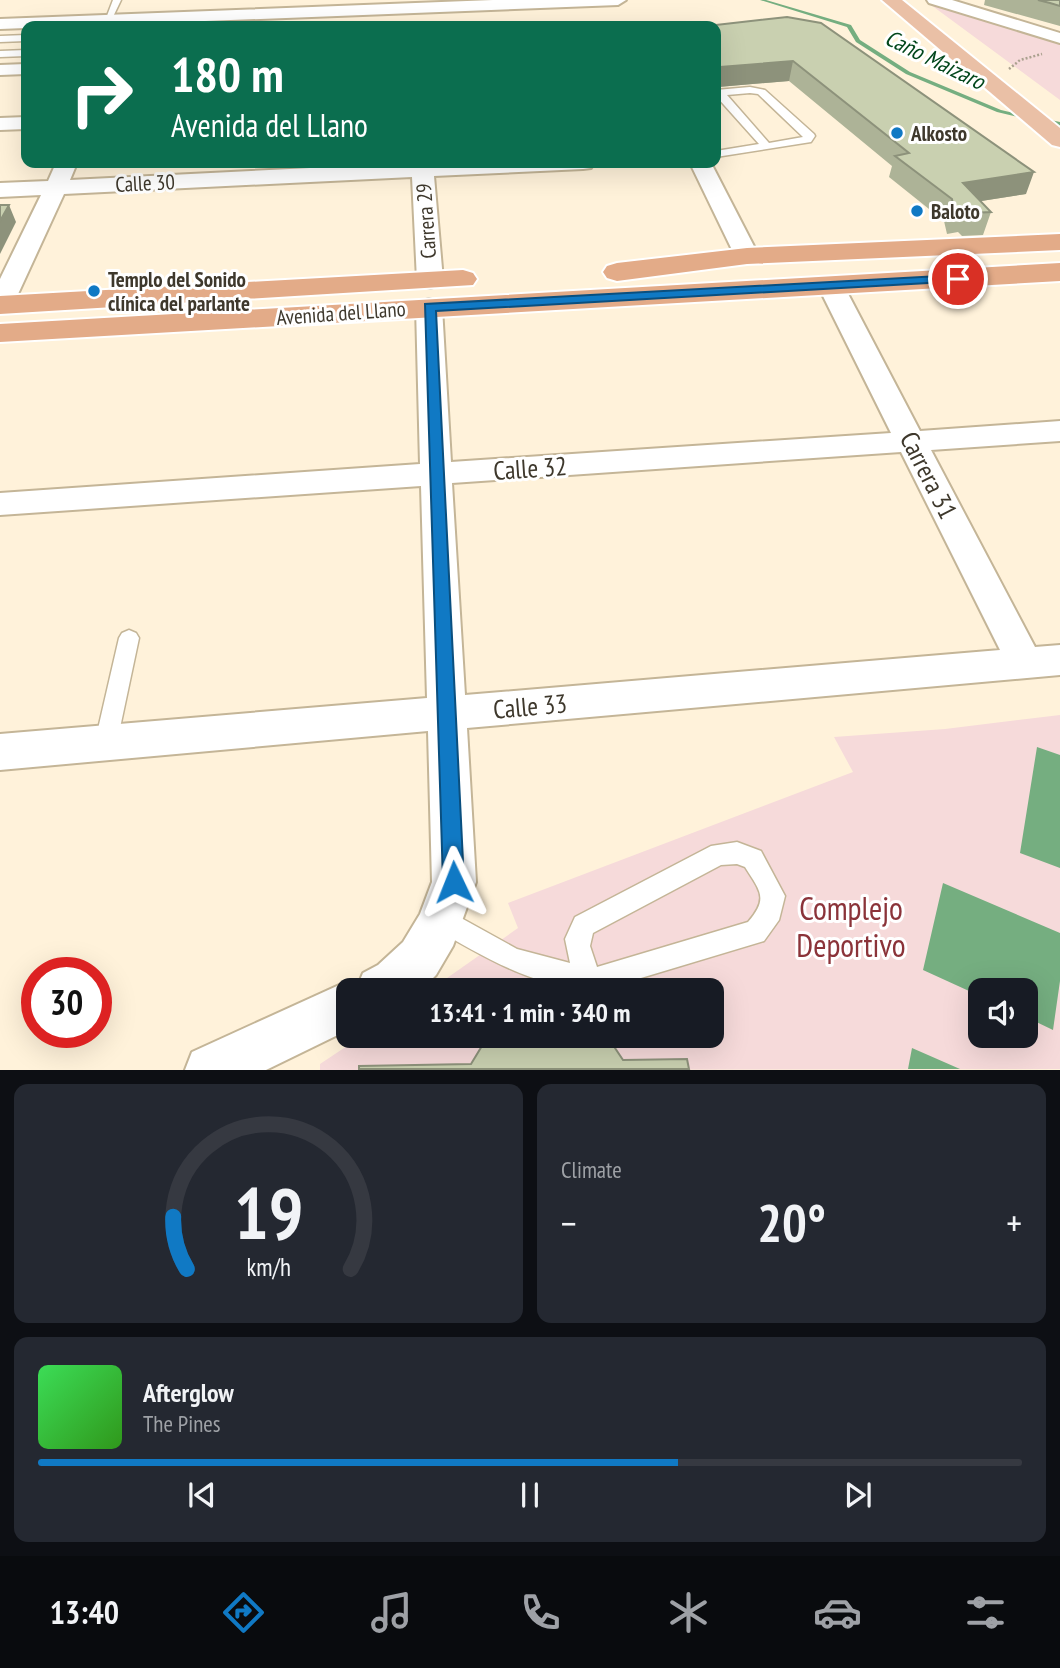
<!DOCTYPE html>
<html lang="en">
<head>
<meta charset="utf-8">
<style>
	:root { --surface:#171b24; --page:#242831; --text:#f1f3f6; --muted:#9ea1a6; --line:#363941; --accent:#1079c4 }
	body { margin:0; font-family:"PT Sans Narrow",sans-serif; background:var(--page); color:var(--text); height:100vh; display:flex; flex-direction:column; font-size:26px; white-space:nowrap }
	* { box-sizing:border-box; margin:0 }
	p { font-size:23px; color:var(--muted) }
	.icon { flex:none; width:38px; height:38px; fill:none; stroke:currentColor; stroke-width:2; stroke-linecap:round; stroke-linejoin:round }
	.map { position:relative; height:1070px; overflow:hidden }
	.sheet { display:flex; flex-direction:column; gap:14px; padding:14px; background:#0d0f14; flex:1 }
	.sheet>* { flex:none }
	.top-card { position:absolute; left:21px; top:21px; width:700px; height:147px; border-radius:14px; box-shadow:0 7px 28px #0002; background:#0b6e4f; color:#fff; overflow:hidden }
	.buttons { position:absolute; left:968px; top:978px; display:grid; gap:14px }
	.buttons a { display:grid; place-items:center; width:70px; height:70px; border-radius:14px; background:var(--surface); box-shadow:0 7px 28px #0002; font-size:35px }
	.speed { position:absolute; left:21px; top:957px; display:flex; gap:14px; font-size:35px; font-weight:700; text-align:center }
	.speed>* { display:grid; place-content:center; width:91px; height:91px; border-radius:50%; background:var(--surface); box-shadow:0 7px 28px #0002; line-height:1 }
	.speed .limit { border:10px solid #d22; background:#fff; color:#111 }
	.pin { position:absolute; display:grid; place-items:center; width:60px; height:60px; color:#fff; margin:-30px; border:4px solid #fff; border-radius:50%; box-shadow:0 2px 7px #0007 }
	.me { position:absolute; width:77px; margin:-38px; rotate:358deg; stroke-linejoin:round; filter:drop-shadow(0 0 5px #0008) }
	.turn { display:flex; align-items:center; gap:24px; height:147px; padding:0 35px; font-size:32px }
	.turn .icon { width:91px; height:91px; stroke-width:2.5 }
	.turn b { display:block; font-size:49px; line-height:60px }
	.big { font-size:52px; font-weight:700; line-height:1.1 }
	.sheet .tile { flex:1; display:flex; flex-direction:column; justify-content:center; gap:10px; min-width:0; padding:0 24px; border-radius:14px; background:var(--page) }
	.sheet .dial { align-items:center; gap:0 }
	.dial svg { height:182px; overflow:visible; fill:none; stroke:var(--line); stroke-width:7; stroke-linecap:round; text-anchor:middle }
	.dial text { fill:var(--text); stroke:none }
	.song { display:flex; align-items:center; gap:21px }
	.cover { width:84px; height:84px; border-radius:10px; background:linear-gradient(135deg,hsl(130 70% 55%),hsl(110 70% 35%)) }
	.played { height:7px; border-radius:4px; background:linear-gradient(90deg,var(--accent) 65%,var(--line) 65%) }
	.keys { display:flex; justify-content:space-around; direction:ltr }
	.heat { display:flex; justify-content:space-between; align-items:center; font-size:38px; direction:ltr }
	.sheet .tiles { flex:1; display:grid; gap:14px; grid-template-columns:1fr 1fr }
	.tile:last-child { grid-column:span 2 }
	.trip { position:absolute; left:336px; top:978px; width:388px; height:70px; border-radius:14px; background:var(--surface); box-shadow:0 7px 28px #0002; font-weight:700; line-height:70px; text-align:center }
	.tabs { display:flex; height:112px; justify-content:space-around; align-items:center; background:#090b0e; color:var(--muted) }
	.tabs .icon { width:49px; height:49px }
	.tabs .active { color:var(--accent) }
	.tabs b { font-size:32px; color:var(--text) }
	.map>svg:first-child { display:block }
</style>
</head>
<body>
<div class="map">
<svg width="1060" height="1070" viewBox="0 0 1060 1070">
	<rect width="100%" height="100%" fill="#fff2da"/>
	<!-- green -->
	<path fill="#f6dada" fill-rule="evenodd" d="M927 2 1060 44V100Z
		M1060 715V1069L320 1070V1064L362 1036H712V990H430L518 928 508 903 853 772 834 737 945 729ZM980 990H1026V1036H980Z"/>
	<!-- water -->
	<path fill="#75ae80" d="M1037 747 1060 755V868L1020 853Z
		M943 883 1060 933V981L1053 1030 1026 1017V990H980V996L923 970Z
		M912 1048 960 1069H908Z"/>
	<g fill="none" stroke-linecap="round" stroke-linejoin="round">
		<!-- stream -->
		<path fill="#75ae80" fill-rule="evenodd" d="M760 0H766L851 25 860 40 910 72 1001 110 1030 117 1027 119 997 112 906 74 856 42 847 27Z
			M1041 118 1060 122V126L1039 121 1038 120Z"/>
		<defs>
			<path id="service" d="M113 0H121L111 21H105Z
				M26 35V41L0 42V36Z
				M26 50V56L0 57V51Z
				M750 87 765 90 814 134 815 136 811 142 716 157V151L759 144 716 96V90ZM750 93 758 94 803 137 769 143 727 95Z
				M129 630 136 633 139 638 117 742 113 748 106 751 99 748 95 742 119 638 122 633Z
				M737 842 761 851 785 896 779 920 764 941 601 990C539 990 487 959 434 928L431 920 434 912 443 908 517 949 570 963 565 939 575 917 711 846ZM737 864 745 867C760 891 769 898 748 922L597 967 590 946 593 933 721 865Z"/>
			<path id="minor" d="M493 0H626L618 5 0 29V19Z
				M927 0H952L1060 33V43L929 3Z
				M26 64V74L0 75V65Z
				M26 117V129L0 130V118Z
				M56 163H77L70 180 412 163H594L591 168 583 169 434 176 443 280 439 285 430 288 421 285 417 280 412 177 64 194 13 305 9 310 0 313V279L41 195 0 197V183L48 181Z
				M690 163H711L759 256 756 261 747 263 738 261 735 256Z
				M832 280 841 283 845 288 920 431 1060 421V441L931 450 1035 647 1060 645V675L467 728 476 882 453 946 436 975 421 990H348V1030L266 1070H185L192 1052 348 981 358 985 363 973 378 965 403 942 420 914 432 882 428 731 0 770V734L427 698 421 486 0 515V493L420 464 416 307 420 302 429 299 438 302 442 307 451 462 891 433 819 288 823 283ZM901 452 1000 650 465 695 452 483Z"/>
			<path id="primary" d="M882 0H902L1060 128V147L1052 145Z"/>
			<path id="trunk" d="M1060 234V250L747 264 617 281 607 278 603 272 607 266 617 263 747 248Z
				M1060 263V281L0 342V324Z
				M463 270 473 273 477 279 473 285 0 314V296Z"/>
		</defs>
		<!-- service casing -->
		<use href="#service" stroke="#c4b597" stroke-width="3"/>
		<!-- minor casing -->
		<use href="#minor" stroke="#c4b597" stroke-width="4"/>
		<!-- primary casing -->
		<use href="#primary" stroke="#fff" stroke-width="4"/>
		<!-- trunk casing -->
		<use href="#trunk" stroke="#fff" stroke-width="4"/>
		<!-- path -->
		<path stroke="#aba18f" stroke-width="2.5" stroke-dasharray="2 2" stroke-linecap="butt" d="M1009 69 1020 60 1042 54"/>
		<!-- service -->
		<use href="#service" fill="#fff" fill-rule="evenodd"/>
		<!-- minor -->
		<use href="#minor" fill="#fff" fill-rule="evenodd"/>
		<!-- primary -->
		<use href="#primary" fill="#eac0a6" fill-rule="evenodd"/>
		<!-- trunk -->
		<use href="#trunk" fill="#e3ab88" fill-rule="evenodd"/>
	</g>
	<!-- wall -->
	<path fill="#adb397" d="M985 0H1060V26L984 5Z
		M787 17 1026 194 981 201 991 212 983 235 962 236 958 232 947 234 944 221 889 177 892 166 789 81 718 87 716 85V26Z"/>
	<!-- shaded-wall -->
	<path fill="#8d927b" d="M793 61 789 81 718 87 720 67Z
		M1034 172 1026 194 956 205 963 183Z
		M9 205 16 222 0 254V221Z"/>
	<!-- building -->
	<path fill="#c9d0b0" stroke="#8d927b" stroke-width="2" d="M1038 0H1060V6L1050 3Z
		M787 17 821 23 1034 172 963 183 991 212 970 213 966 210 954 211 952 199 895 156 909 153 793 61 720 67 716 62V26H707Z
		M0 205H9L0 221Z
		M488 1036H607L623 1060 687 1059 689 1069H359V1066L471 1064Z"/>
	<!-- route -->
	<path fill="#1079c4" stroke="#0a4f7f" stroke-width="2" d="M958 275 964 279 963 281 436 311 464 882 461 890 454 893 446 890 443 882 425 304Z"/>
	<!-- markers -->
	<g fill="#1079c4" stroke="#fff" stroke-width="2.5">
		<circle cx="897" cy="133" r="7"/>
		<circle cx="917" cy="211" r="7"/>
		<circle cx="94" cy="291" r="7"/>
	</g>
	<g text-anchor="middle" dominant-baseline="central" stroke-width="6" stroke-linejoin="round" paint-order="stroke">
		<!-- far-poi labels -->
		<g font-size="21" font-weight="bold" fill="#3e382c" stroke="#fff" text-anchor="start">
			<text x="911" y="133">Alkosto</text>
			<text x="931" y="211">Baloto</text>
			<text x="108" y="279">Templo del Sonido<tspan x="108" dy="24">clínica del parlante</tspan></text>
		</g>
		<!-- far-street labels -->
		<g font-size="21" fill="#3e382c" stroke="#fff">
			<text transform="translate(145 183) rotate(-3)">Calle 30</text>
			<text transform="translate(426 221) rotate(-94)">Carrera 29</text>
			<text transform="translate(341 313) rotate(-4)">Avenida del Llano</text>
		</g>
		<!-- far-water labels -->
		<g font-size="23" font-style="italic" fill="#02471c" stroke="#fff">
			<text transform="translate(935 59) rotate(26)">Caño Maizaro</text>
		</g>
		<!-- street labels -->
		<g font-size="26" fill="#3e382c" stroke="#fff">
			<text transform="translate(530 468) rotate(-4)">Calle 32</text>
			<text transform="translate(929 475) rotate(63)">Carrera 31</text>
			<text transform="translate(530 706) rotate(-5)">Calle 33</text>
		</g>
		<!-- near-park labels -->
		<g font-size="32" fill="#8b3339" stroke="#fff">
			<text x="851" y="908">Complejo<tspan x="851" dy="37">Deportivo</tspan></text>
		</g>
	</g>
</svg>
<div class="buttons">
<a><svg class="icon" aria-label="sound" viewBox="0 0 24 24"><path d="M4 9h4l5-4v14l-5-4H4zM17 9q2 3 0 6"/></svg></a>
</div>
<div class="speed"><div class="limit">30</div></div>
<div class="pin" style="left:958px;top:279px;background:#d93025"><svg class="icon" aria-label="arrive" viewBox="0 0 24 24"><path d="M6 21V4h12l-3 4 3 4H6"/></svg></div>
<svg class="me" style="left:454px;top:882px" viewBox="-20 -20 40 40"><path d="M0-17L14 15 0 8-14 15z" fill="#1079c4" stroke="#fff" stroke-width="4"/></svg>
<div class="trip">13:41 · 1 min · 340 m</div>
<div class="top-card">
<div class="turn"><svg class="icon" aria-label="right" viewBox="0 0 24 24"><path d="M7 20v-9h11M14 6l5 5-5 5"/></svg><div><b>180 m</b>Avenida del Llano</div></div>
</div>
</div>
<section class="sheet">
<div class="tiles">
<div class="tile dial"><svg viewBox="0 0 100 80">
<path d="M14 69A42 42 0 1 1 86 69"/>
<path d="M14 69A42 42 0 0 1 8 46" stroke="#1079c4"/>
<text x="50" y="56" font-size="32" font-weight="700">19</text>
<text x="50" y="72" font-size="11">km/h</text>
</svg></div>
<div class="tile"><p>Climate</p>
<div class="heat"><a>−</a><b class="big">20°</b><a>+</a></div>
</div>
<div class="tile">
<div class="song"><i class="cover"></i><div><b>Afterglow</b><p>The Pines</p></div></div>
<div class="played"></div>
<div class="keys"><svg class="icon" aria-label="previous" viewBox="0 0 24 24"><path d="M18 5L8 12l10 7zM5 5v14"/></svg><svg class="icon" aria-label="pause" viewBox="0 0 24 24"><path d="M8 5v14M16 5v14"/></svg><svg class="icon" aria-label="next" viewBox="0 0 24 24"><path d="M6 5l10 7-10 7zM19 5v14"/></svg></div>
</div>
</div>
</section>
<nav class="tabs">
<b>13:40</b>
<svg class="icon active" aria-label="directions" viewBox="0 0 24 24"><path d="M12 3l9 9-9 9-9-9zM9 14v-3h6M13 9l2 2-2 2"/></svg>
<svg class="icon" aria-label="music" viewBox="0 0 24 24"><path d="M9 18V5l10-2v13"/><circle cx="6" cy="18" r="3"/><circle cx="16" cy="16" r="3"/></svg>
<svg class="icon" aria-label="phone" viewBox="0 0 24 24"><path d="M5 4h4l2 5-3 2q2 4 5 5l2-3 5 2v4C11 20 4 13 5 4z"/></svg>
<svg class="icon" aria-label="climate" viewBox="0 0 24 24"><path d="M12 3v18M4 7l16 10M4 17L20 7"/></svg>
<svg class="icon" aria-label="car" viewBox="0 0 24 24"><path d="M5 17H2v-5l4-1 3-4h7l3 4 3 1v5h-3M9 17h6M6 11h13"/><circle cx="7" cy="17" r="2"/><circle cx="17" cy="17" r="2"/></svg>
<svg class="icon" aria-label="filters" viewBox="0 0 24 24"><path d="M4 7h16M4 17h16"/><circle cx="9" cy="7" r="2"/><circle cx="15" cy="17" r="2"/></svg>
</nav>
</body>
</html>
